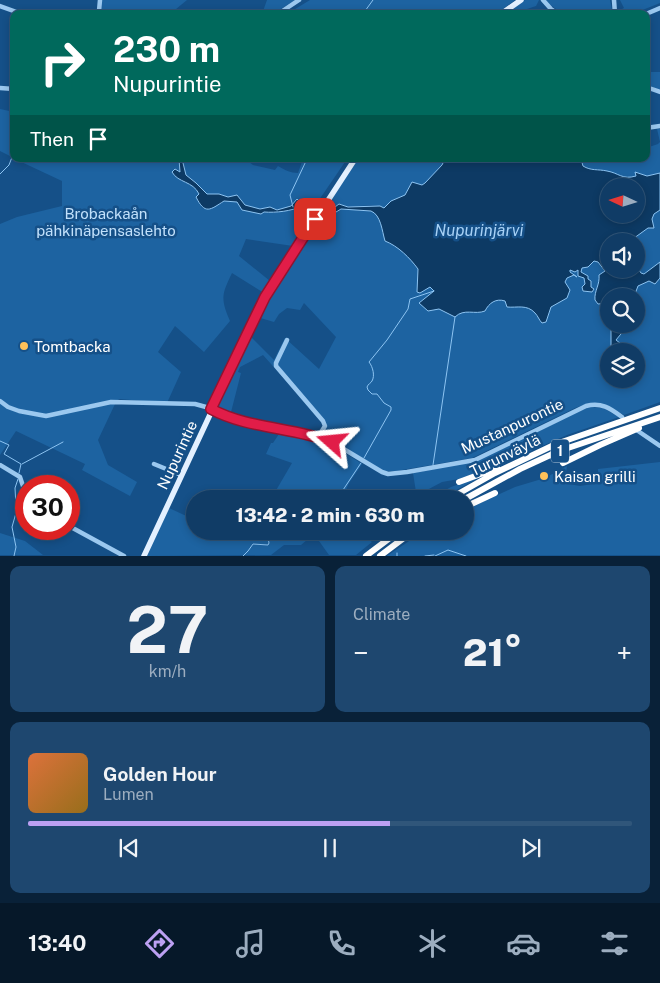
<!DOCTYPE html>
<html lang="en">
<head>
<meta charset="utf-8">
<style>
	:root { --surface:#103c66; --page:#1e476f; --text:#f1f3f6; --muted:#9cadbf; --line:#30567a; --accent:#bca0f2 }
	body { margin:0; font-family:"Public Sans",sans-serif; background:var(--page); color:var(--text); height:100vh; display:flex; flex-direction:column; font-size:19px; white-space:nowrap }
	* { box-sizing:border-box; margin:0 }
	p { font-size:16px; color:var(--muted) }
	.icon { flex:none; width:28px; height:28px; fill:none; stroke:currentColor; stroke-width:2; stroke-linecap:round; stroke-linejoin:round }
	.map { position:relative; height:556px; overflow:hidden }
	.panel { display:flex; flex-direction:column; gap:10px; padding:10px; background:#092138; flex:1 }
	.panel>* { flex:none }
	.banner { position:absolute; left:10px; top:10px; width:640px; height:152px; border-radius:10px; box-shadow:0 2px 8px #0003,0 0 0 1px var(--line); background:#00695c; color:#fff; overflow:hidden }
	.needle { width:32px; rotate:274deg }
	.fabs { position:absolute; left:600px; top:178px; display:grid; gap:10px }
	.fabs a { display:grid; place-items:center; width:45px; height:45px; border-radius:50%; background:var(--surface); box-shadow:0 2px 8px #0003,0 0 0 1px var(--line); font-size:25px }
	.speed { position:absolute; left:15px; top:475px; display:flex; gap:10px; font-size:25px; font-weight:700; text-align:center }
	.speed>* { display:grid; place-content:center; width:65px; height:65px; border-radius:50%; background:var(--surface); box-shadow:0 2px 8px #0003,0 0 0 1px var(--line); line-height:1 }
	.speed .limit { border:8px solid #d22; background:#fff; color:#111 }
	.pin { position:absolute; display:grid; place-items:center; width:42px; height:42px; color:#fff; margin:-21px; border-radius:10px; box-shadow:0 2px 8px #0006 }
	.me { position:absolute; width:55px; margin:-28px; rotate:288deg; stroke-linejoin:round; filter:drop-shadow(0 0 4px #0008) }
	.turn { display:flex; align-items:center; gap:18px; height:105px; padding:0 20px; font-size:22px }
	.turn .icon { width:65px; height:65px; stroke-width:2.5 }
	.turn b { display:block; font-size:35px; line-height:42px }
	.then { display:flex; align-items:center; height:48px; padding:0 20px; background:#0003; gap:10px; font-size:19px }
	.big { font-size:38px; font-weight:800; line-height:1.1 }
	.panel .widget { flex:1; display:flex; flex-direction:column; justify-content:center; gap:8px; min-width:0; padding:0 18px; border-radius:10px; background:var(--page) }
	.panel .dial { align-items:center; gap:0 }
	.dial b { font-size:65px; line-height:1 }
	.song { display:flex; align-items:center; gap:15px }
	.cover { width:60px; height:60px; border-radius:8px; background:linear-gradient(135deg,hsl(20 70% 55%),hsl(40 70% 35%)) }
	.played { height:5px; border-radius:2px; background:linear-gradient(90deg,var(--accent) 60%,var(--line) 60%) }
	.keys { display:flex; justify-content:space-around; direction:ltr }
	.heat { display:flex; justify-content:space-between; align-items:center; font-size:28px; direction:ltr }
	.panel .tiles { flex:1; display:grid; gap:10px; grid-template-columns:1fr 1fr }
	.widget:last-child { grid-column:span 2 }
	.trip { position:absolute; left:186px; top:490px; width:288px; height:50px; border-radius:25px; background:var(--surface); box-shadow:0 2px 8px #0003,0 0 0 1px var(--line); font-weight:800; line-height:50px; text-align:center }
	.tab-bar { display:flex; height:80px; justify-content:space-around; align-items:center; background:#061829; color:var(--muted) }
	.tab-bar .icon { width:35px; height:35px }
	.tab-bar .current { color:var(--accent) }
	.tab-bar b { font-size:22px; color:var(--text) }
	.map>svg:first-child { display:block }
</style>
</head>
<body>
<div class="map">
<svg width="660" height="556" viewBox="0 0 660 556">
	<rect width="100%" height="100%" fill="#155088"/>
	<!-- green -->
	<path fill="#1d63a1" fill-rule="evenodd" d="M102 0H187L170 14H102L101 9Z
		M267 0H295L273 14H262Z
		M310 0H515L496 14H287Z
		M525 0H539L536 6 524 10 522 14H504Z
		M546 0H610L612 10 610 14C589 14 560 19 546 0Z
		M620 0H660V3L640 11 622 14 618 11 624 8Z
		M646 69 650 72H660V91L646 84Z
		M0 109 14 112V158L0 151Z
		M657 129H660V402L624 415C605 404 597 400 575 408L472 458 396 471H383L317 435 323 426 322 421 263 355 240 367 238 372 241 373 230 416 215 410 248 334 274 360 285 338 319 369 336 337 304 303 300 310 287 308 279 314 274 322 257 317 268 297 324 211 336 212 341 209 371 211 375 213 383 208C372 202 358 208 347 206 344 206 342 204 339 204L335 207H326L358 159H466L411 251 434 291 550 284 636 214 659 190 606 179 567 159H646V148L658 144 660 142ZM609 241H636V269H609ZM609 296H636V324H609ZM609 351H636V379H609Z
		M15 159H179L181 181C189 182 196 186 199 195L197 199 202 208 205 209 219 204 224 200 237 202 242 210 254 212 274 213 297 209 302 206 311 208 319 207 293 246 246 239 239 256 270 281 264 293 232 273C222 294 220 298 230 321L204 352 175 326 158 352 181 372 167 403 119 399 115 404 98 440 108 465 137 482 130 496 82 470 85 464 16 431 0 455V224L17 217 62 206V181Z
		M182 159H245L253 165 275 170 278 166C285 170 290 173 298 173L303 159H347L319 200 311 203 300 202 297 199C295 200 295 203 293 205 287 212 255 209 247 206 243 204 241 198 237 195L228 197 219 194H207L196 183 186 175Z
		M590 407 603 408 619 417 567 435 499 465 459 479 442 482 427 490 416 492 413 473 480 460 582 410Z
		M281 431 328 442 362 464 349 483 342 499H271L292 463 266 454 271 443H273Z
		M660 462V555L387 556 424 531H465V510L515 487 545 478 567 466 565 479 569 484 580 486 598 483V469Z
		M482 476 440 499H429L451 487Z
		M169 508 195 520V531H356L372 542 356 555H329L314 534 301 545H284L271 555 147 556Z
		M0 533 25 541 43 555H0Z"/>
	<!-- water -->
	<path fill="#0d3a64" stroke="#8dc4f2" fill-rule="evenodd" d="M179 159H182L186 175 196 183 207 194H219L228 197 237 195 245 205 260 209 270 207 277 210 291 206 297 199 300 202 311 203 318 199 319 203 328 208 333 205 335 207 339 204 348 207 380 206 384 208 391 201 405 195 412 182 422 185 425 183 442 165 445 159H581L583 166C591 171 598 169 607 171 619 173 622 180 636 176L635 172 647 176 660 173V210L654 214 652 219 654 228H648L630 241H609V269H636V266L641 273 644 274 660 262V278L655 284 649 281 638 286 635 294 629 296H609V303L598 304 595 300C594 291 600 285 599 275L605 271 598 262 594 261 588 267 582 268 581 272 588 276V279L591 281V287L594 289 592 292 583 291 582 287 585 284 584 278 578 276V270L575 272 570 270V272L577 277 574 275 567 278 565 282 570 290 567 298 551 307 546 322 542 323C539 320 538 316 535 313 527 304 517 308 507 307L505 301C496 298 489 303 485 311 475 315 464 308 455 317L439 309 428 311 419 303 434 291 430 287 420 293 417 292 418 269C410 258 398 246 385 241 382 231 381 215 371 211L341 209 336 212 329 214 318 206 313 209 302 206C292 211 276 213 264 212L261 214 242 210 237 202 224 201C210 210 205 215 196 197L199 194C193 181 178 183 172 172L175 169 180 172ZM609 186H636V214H609Z
		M615 324H629L616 340 629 350 635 349V351H611V328Z"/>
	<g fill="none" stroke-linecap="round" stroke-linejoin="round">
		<!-- stream -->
		<path stroke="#8dc4f2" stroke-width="1" d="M365 14V11L373 0
			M0 174 9 165 14 152
			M293 207 290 195 307 159
			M0 441 9 445 4 454 21 464 19 473
			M364 458 391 410V407L384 403 377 394H372L368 390 367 387C368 384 371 383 372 381 375 376 373 367 369 362L387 340 408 309 410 299 434 291
			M22 464 63 442
			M433 465 455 317
			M337 499 361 463
			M16 507 15 488 18 479
			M356 531 359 535 373 536 383 533
			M397 553V556
			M14 556 16 547 12 527 16 513
			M243 556 248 551 253 544 268 545 269 543 268 538 272 534 275 538 277 537 278 531
			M425 556 434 555
			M435 556 448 550 466 556"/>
		<!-- minor -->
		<path stroke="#9bc8ef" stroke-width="4.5" d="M100 0 99 11 100 14
			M543 0 551 9 558 14
			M614 0 615 14
			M0 6 22 14
			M278 14 299 0
			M646 14 660 8
			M646 87 660 92
			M0 88 14 89
			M646 128 660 126
			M287 340 276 363V366L323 421 325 426 318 437
			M0 401 8 407 19 411 46 416 111 402 195 404 206 407 234 419 318 437 332 442 382 472 388 474 407 472 475 460 586 406C601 402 610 408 622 417
			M638 431 660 446
			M154 464 181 475
			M0 465 20 477 26 495
			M69 526 124 556"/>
		<!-- major -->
		<path stroke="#e3f0ff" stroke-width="5.5" d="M501 14 521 0
			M144 556 265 297 355 159"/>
		<!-- highway -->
		<path stroke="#fff" stroke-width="6" d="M563 463 600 445 639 428
			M459 482 497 468
			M449 499 495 473 556 444 660 408
			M465 499 520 469 559 451 660 417
			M465 507 495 493
			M366 556 399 531
			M380 556 413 531"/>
	</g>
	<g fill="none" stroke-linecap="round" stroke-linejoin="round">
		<defs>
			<path id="route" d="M315 219 265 297 211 409C248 429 293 427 332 442"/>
		</defs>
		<!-- route casing -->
		<use href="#route" stroke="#92132f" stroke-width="12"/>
		<!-- route -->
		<use href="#route" stroke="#e11d48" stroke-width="9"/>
	</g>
	<!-- markers -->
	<g fill="#ffc159" stroke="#155088" stroke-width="2">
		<circle cx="24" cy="346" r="5"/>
		<circle cx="544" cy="476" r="5"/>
	</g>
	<g text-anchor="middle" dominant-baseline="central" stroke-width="5" stroke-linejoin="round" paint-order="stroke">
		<!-- shield labels -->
		<rect fill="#155088" stroke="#b9cadb" stroke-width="1" x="551" y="439.5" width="18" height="23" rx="4"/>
		<g font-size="14" font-weight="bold" fill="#fff">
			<text x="560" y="451">1</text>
		</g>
		<!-- park labels -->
		<g font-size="15" fill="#c1e0fb" stroke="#155088">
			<text x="106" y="213">Brobackaån<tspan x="106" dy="17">pähkinäpensaslehto</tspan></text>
		</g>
		<!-- poi labels -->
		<g font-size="15" fill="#fff" stroke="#155088" text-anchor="start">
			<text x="34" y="346">Tomtbacka</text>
			<text x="554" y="476">Kaisan grilli</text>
		</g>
		<!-- street labels -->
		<g font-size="15" fill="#fff" stroke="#155088">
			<text transform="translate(512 426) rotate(-25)">Mustanpurontie</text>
			<text transform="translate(177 455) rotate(-65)">Nupurintie</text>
			<text transform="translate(505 455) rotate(-26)">Turunväylä</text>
		</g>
		<!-- water labels -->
		<g font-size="16" font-style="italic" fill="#a7d1f6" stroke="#155088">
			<text x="479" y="230">Nupurinjärvi</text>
		</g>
	</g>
</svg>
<div class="fabs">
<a><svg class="needle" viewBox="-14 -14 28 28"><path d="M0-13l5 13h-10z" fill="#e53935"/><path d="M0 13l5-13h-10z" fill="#9cadbf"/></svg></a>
<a><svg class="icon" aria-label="sound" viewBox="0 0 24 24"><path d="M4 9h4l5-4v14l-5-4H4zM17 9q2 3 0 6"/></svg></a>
<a><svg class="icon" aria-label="search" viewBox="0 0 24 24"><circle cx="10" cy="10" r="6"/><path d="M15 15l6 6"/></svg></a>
<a><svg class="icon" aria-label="layers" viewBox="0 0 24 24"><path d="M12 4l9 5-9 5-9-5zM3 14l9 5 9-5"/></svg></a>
</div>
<div class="speed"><div class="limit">30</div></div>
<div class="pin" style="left:315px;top:219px;background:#d93025"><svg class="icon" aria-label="arrive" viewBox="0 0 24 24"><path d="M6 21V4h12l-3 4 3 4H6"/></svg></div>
<svg class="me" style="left:332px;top:442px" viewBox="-20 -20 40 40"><path d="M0-17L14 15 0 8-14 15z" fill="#e11d48" stroke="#fff" stroke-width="4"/></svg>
<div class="trip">13:42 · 2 min · 630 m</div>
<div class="banner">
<div class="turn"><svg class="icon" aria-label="right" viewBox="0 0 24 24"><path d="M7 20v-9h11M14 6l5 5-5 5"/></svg><div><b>230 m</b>Nupurintie</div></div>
<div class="then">Then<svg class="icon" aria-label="arrive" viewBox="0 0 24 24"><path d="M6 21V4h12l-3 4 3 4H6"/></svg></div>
</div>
</div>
<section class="panel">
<div class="tiles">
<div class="widget dial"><b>27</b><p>km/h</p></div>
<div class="widget"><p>Climate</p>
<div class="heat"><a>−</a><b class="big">21°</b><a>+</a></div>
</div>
<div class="widget">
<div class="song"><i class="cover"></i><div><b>Golden Hour</b><p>Lumen</p></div></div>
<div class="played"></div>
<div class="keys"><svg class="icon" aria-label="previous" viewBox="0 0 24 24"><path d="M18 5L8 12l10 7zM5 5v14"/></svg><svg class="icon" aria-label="pause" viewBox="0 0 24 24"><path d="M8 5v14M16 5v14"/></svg><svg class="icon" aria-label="next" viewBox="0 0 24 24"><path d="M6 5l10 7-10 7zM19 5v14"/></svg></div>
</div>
</div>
</section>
<nav class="tab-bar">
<b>13:40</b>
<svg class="icon current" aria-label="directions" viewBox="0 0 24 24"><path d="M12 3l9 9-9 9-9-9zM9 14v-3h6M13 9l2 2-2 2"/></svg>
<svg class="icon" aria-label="music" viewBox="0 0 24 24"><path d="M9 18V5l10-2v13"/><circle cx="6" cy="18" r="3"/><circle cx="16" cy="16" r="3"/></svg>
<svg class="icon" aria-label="phone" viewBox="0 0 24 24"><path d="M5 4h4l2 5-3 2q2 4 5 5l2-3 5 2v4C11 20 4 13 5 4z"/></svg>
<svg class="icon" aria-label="climate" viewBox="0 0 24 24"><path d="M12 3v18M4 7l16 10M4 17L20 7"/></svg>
<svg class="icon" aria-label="car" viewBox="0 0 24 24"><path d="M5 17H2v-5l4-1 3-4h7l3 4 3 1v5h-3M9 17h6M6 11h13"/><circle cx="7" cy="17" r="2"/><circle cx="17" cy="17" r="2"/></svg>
<svg class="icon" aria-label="filters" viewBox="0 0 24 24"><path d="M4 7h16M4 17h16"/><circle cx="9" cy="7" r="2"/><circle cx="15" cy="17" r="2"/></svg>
</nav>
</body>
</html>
